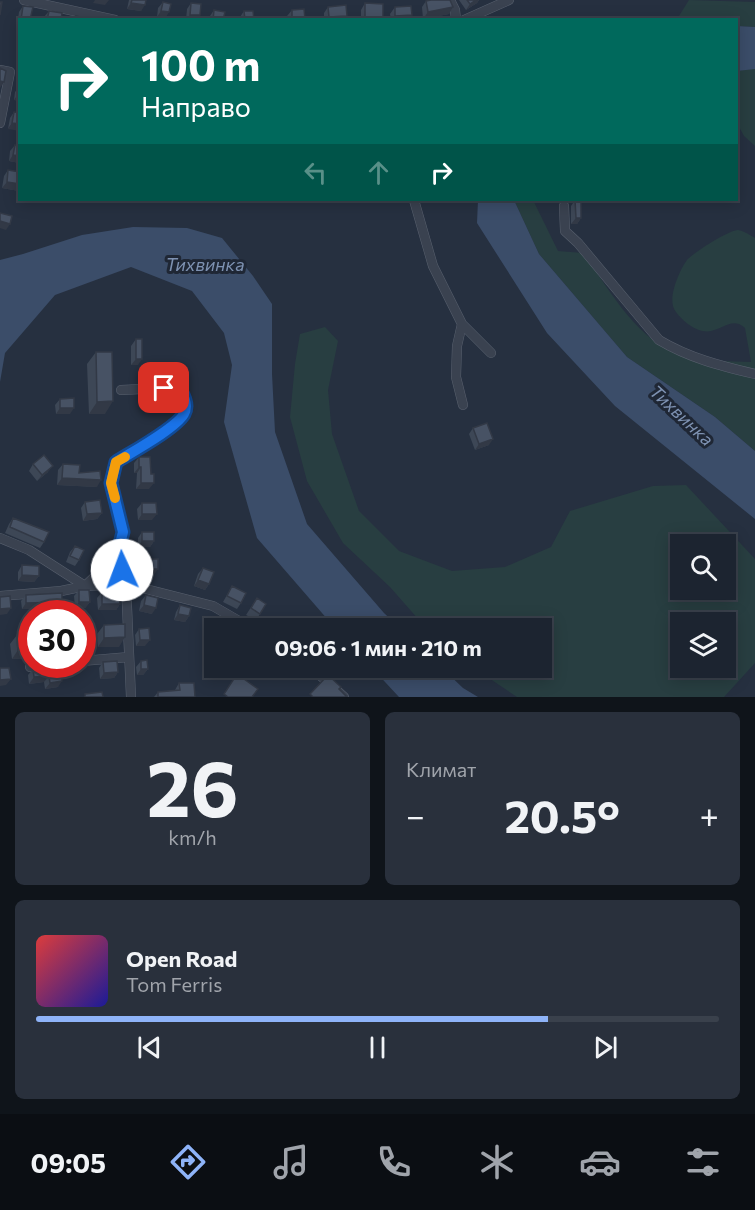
<!DOCTYPE html>
<html lang="ru">
<head>
<meta charset="utf-8">
<style>
	:root { --surface:#1c2430; --page:#29303c; --text:#f1f3f6; --muted:#a0a4ab; --line:#3a414c; --accent:#8eb3f8 }
	body { margin:0; font-family:Commissioner,sans-serif; background:var(--page); color:var(--text); height:100vh; display:flex; flex-direction:column; font-size:22px; white-space:nowrap }
	* { box-sizing:border-box; margin:0 }
	p { font-size:20px; color:var(--muted) }
	.icon { flex:none; width:33px; height:33px; fill:none; stroke:currentColor; stroke-width:2; stroke-linecap:round; stroke-linejoin:round }
	.map { position:relative; height:697px; overflow:hidden }
	.drawer { display:flex; flex-direction:column; gap:15px; padding:15px; background:#0f141a; flex:1 }
	.drawer>* { flex:none }
	.banner { position:absolute; left:18px; top:18px; width:720px; height:183px; border-radius:0px; box-shadow:0 3px 15px #0003,0 0 0 2px var(--line); background:#00695c; color:#fff; overflow:hidden }
	.controls { position:absolute; left:670px; top:534px; display:grid; gap:12px }
	.controls a { display:grid; place-items:center; width:66px; height:66px; border-radius:0px; background:var(--surface); box-shadow:0 3px 15px #0003,0 0 0 2px var(--line); font-size:30px }
	.speed { position:absolute; left:18px; top:600px; display:flex; gap:12px; font-size:30px; font-weight:700; text-align:center }
	.speed>* { display:grid; place-content:center; width:78px; height:78px; border-radius:50%; background:var(--surface); box-shadow:0 3px 15px #0003,0 0 0 2px var(--line); line-height:1 }
	.speed .limit { border:9px solid #d22; background:#fff; color:#111 }
	.pin { position:absolute; display:grid; place-items:center; width:51px; height:51px; color:#fff; margin:-26px; border-radius:12px; box-shadow:0 3px 9px #0006 }
	.me { position:absolute; width:66px; margin:-33px; rotate:358deg; stroke-linejoin:round; filter:drop-shadow(0 0 4px #0008) }
	.turn { display:flex; align-items:center; gap:21px; height:126px; padding:0 24px; font-size:27px }
	.turn .icon { width:78px; height:78px; stroke-width:2.5 }
	.turn b { display:block; font-size:42px; line-height:51px }
	.lanes { display:flex; align-items:center; height:57px; padding:0 24px; background:#0003; justify-content:center; gap:30px; direction:ltr }
	.lanes .off { opacity:.35 }
	.big { font-size:45px; font-weight:700; line-height:1.1 }
	.drawer .tile { flex:1; display:flex; flex-direction:column; justify-content:center; gap:9px; min-width:0; padding:0 21px; border-radius:9px; background:var(--page) }
	.drawer .dial { align-items:center; gap:0 }
	.dial b { font-size:78px; line-height:1 }
	.song { display:flex; align-items:center; gap:18px }
	.cover { width:72px; height:72px; border-radius:9px; background:linear-gradient(135deg,hsl(0 70% 55%),hsl(240 70% 35%)) }
	.played { height:6px; border-radius:3px; background:linear-gradient(90deg,var(--accent) 75%,var(--line) 75%) }
	.keys { display:flex; justify-content:space-around; direction:ltr }
	.heat { display:flex; justify-content:space-between; align-items:center; font-size:33px; direction:ltr }
	.drawer .tiles { flex:1; display:grid; gap:15px; grid-template-columns:1fr 1fr }
	.tile:last-child { grid-column:span 2 }
	.trip { position:absolute; left:204px; top:618px; width:348px; height:60px; border-radius:0px; background:var(--surface); box-shadow:0 3px 15px #0003,0 0 0 2px var(--line); font-weight:700; line-height:60px; text-align:center }
	.tabs { display:flex; height:96px; justify-content:space-around; align-items:center; background:#0b0e13; color:var(--muted) }
	.tabs .icon { width:42px; height:42px }
	.tabs .on { color:var(--accent) }
	.tabs b { font-size:27px; color:var(--text) }
	.map>svg:first-child { display:block }
</style>
</head>
<body>
<div class="map">
<svg width="755" height="697" viewBox="0 0 755 697">
	<rect width="100%" height="100%" fill="#263040"/>
	<!-- green -->
	<path fill="#283e41" fill-rule="evenodd" d="M689 0 755 2V27L737 26 736 20 681 19 679 16Z
		M751 69H755V146L744 136 737 123 736 71Z
		M514 200H533L558 251 583 253C611 291 637 343 686 357 706 362 731 361 751 362L745 328C733 317 724 328 711 331 699 334 683 322 676 312 666 301 679 271 687 260 693 253 729 230 738 230 744 231 750 235 755 238V451L715 417 627 357 539 254Z
		M325 327 338 341 328 390 332 434 359 511 399 551 452 571 505 567 551 547 570 511 653 486 686 485 755 559V663L724 697H517L474 668H542V628H426L390 587 343 543 307 481 290 417 295 364 300 334ZM681 544H726V590H681ZM681 622H726V668H681Z"/>
	<!-- water -->
	<path fill="#3b4d69" d="M737 26 755 27V69L737 71Z
		M478 200H514L539 254 627 357 715 417 755 451V519L615 406 547 333 477 223Z
		M133 227 187 228 222 238 253 276 272 304V374L275 432 307 524 384 613 400 628H335L257 538 224 422 232 365 224 333 192 291 131 267 55 295 5 353 0 382V260L23 254 82 235Z
		M372 668H442L463 688 478 697H399Z"/>
	<g fill="none" stroke-linecap="round" stroke-linejoin="round">
		<defs>
			<path id="minor" d="M24 0 115 20
				M450 0 455 10 456 20
				M464 20 509 0
				M0 70 10 72 0 123
				M414 200 433 266 462 324 457 346 456 377 463 405
				M564 206 565 231 578 243 659 340C689 358 721 366 755 374
				M462 324 491 353
				M121 390 164 388 181 391C185 398 188 407 184 414 175 429 132 452 116 462L111 483 123 532 117 556 126 584 131 697
				M0 538 29 550 85 586 117 556
				M0 596 61 591 85 586 126 584 213 606 251 628
				M82 661 129 657
				M30 667 54 664
				M312 668 344 697"/>
		</defs>
		<!-- minor casing -->
		<use href="#minor" stroke="#58606e" stroke-width="10"/>
		<!-- minor -->
		<use href="#minor" stroke="#3a4250" stroke-width="9"/>
	</g>
	<!-- wall -->
	<path fill="#3d4756" d="M129 0H146L141 11 127 9Z
		M459 0H479L477 3 466 10Z
		M426 1 453 7 449 14 423 19 422 7Z
		M163 2 165 19 157 17 158 8Z
		M191 3 200 15 197 20H186L187 9Z
		M365 3 381 20H361V10Z
		M23 6 30 20H20V26H17L19 12Z
		M328 7 344 20H324V13Z
		M395 7 408 20H391L390 14Z
		M214 10 223 20H210V16Z
		M292 10 305 20H288L287 16Z
		M49 11 61 20H44V17Z
		M244 11 254 20H240V17Z
		M20 86V101L14 100 15 92Z
		M14 112 20 113 8 129 10 118Z
		M15 145 19 163 9 161 10 151Z
		M8 170 19 191 2 188 4 176Z
		M575 200 581 218 577 224H571V206Z
		M136 339 138 365H131V346Z
		M96 352 105 414H89L87 364Z
		M60 399 70 414H56L55 405Z
		M473 428 489 445 475 450 469 434Z
		M139 457 149 489H136L137 473H134V463Z
		M33 464 48 472 37 481 29 471Z
		M63 464 79 473 97 487 57 485 58 470Z
		M85 502 102 513 97 519 83 521 81 508Z
		M142 503 152 520H138L137 509Z
		M13 518 44 542 40 548 5 533 9 524Z
		M142 532 154 541 150 547H138V538Z
		M75 546 79 560 75 566 66 562 70 552Z
		M144 559 153 576 140 575V565Z
		M22 565 39 576 34 582 18 581V572Z
		M203 568 209 584 205 590 194 586 198 574Z
		M232 586 241 603 237 609 223 602Z
		M79 590 90 602 85 608H75L74 596Z
		M102 592 120 604 116 610H98L97 598Z
		M26 595 62 602 58 608 22 609 21 601Z
		M146 595 152 614 139 611 141 601Z
		M257 598 260 614 256 620 246 615Z
		M180 605 189 616 185 622 174 620 176 612Z
		M104 625 119 647H98L97 634Z
		M139 629 145 646H136L135 635Z
		M17 635 29 658 12 659 10 644Z
		M141 661 148 669 143 675H137L136 667Z
		M103 662 118 672 114 678 100 679 99 668Z
		M60 666 58 687 45 689 44 682 29 684 28 675 33 669Z
		M234 668H247L241 675 233 669Z
		M272 668H285L280 674Z
		M179 683 195 697H154L158 692 175 690Z"/>
	<!-- shaded-wall -->
	<path fill="#323946" d="M95 0H109L105 5 93 3Z
		M476 0H479L477 3 466 10 470 4Z
		M131 3 145 5 141 11 127 9Z
		M453 7 449 14 423 19 428 12Z
		M161 11 169 12 165 19 157 17Z
		M190 15H200L197 20H187Z
		M412 15 408 20H392L395 16Z
		M347 16 344 20H327L329 17Z
		M365 17H383L381 20H363Z
		M0 81 4 82 0 88Z
		M18 94H20V101L14 100Z
		M12 123 20 124V131L8 129Z
		M13 155 20 156 19 163 9 161Z
		M7 182 20 184 19 191 2 188Z
		M576 218H581L577 224H571Z
		M0 221 10 224 6 230 0 228Z
		M136 359H142L138 365H131Z
		M113 401 105 414H89L97 402Z
		M60 408H74L70 414H56Z
		M493 439 489 445 475 450 479 444Z
		M53 466 48 472 37 481 42 475Z
		M139 467H141L137 473H134Z
		M62 478 101 480 97 487 57 485Z
		M141 483H154L149 489H136Z
		M102 513 97 519 83 521 87 514Z
		M142 514H157L152 520H138Z
		M142 541H154L150 547H138Z
		M144 569H158L153 576 140 575Z
		M22 575 39 576 34 582 18 581Z
		M198 580 209 584 205 590 194 586Z
		M62 602 58 608 22 609 26 603Z
		M79 602H90L85 608H75Z
		M102 604H120L116 610H98Z
		M144 605 156 608 152 614 139 611Z
		M11 608 7 614 0 615V609Z
		M178 614 189 616 185 622 174 620Z
		M125 637 119 647H98L104 638Z
		M140 640H150L145 646H136Z
		M32 649V654L29 658 12 659 18 650Z
		M141 669H148L143 675H137Z
		M118 672 114 678 100 679 104 673Z
		M49 676 44 682 29 684 34 677Z
		M11 679 6 685 0 686V680Z
		M62 681 58 687 45 689 50 683Z"/>
	<!-- building -->
	<path fill="#475264" stroke="#323946" stroke-width="1.5" d="M132 0H146L145 5 131 3Z
		M431 0H450L453 7 428 12 426 1Z
		M467 0H476L470 4Z
		M0 2H2L0 15Z
		M163 2 171 4 169 12 161 11Z
		M191 3 201 4 200 15H190Z
		M365 3 383 4V17H365Z
		M346 5 347 16 329 17 328 7Z
		M23 6 33 7 30 20H21Z
		M411 6 412 15 395 16V7Z
		M304 9 305 19 292 20V10Z
		M214 10 225 12 223 20H213Z
		M49 11 62 13 61 20H47Z
		M244 11H253L254 20H245Z
		M76 16 90 19V20H75Z
		M0 68 6 71 4 82 0 81Z
		M14 112 20 113V124L12 123Z
		M15 145 20 146V156L13 155Z
		M8 170 20 172V184L7 182Z
		M575 200H581V218H576Z
		M0 213 12 216 10 224 0 221Z
		M136 339H142V359H136Z
		M96 352H112L113 401 97 402Z
		M74 398V408H60V399Z
		M487 423 493 439 479 444 473 428Z
		M44 455 53 466 42 475 33 464Z
		M139 457H150L151 474H154V483H141V467H139Z
		M63 464 80 465 79 473 100 471 101 480 62 478Z
		M100 500 102 513 87 514 85 502Z
		M142 503H156L157 514H142Z
		M13 518 49 532 44 542 10 527Z
		M142 532H154V541H142Z
		M75 546 84 550 79 560 70 556Z
		M144 559H158V569H144Z
		M22 565 39 566V576L22 575Z
		M203 568 214 572 209 584 198 580Z
		M232 586 246 593 241 603 227 596Z
		M79 590H89L90 602H79Z
		M119 591 120 604H102V592Z
		M62 593V602L26 603V595Z
		M146 595 158 598 156 608 144 605Z
		M10 596 11 608 0 609V597Z
		M257 598 266 604 260 614 251 608Z
		M180 605 191 608 189 616 178 614Z
		M125 624V637L104 638V625Z
		M149 628 150 640H140L139 629Z
		M32 633V649L18 650 17 635Z
		M147 660 148 669H141V661Z
		M117 661 118 672 104 673 103 662Z
		M60 666 62 681 50 683 49 676 34 677 33 669Z
		M0 668H9L11 679 0 680Z
		M237 674 258 689 252 697H228L224 694Z
		M328 675 341 687 339 689 347 697H313L310 694Z
		M179 683H194L195 697H158V692L180 690Z
		M102 692 103 697H85V694Z"/>
	<g fill="none" stroke-linecap="round" stroke-linejoin="round">
		<defs>
			<path id="route" d="M122 570 117 556 123 532 111 483 116 462C132 452 175 429 184 414 188 407 185 398 181 391L164 388"/>
		</defs>
		<!-- route casing -->
		<use href="#route" stroke="#114b97" stroke-width="15"/>
		<!-- route -->
		<use href="#route" stroke="#1a73e8" stroke-width="10"/>
		<!-- slow -->
		<path stroke="#f59e0b" stroke-width="10" d="M115 498 111 483 116 462 125 457"/>
	</g>
	<g text-anchor="middle" dominant-baseline="central" stroke-width="6" stroke-linejoin="round" paint-order="stroke">
		<!-- water labels -->
		<g font-size="18" font-style="italic" fill="#7e92b2" stroke="#1f2735">
			<text x="205" y="264">Тихвинка</text>
			<text transform="translate(682 415) rotate(43)">Тихвинка</text>
		</g>
	</g>
</svg>
<div class="controls">
<a><svg class="icon" aria-label="search" viewBox="0 0 24 24"><circle cx="10" cy="10" r="6"/><path d="M15 15l6 6"/></svg></a>
<a><svg class="icon" aria-label="layers" viewBox="0 0 24 24"><path d="M12 4l9 5-9 5-9-5zM3 14l9 5 9-5"/></svg></a>
</div>
<div class="speed"><div class="limit">30</div></div>
<div class="pin" style="left:164px;top:388px;background:#d93025"><svg class="icon" aria-label="arrive" viewBox="0 0 24 24"><path d="M6 21V4h12l-3 4 3 4H6"/></svg></div>
<svg class="me" style="left:122px;top:570px" viewBox="-20 -20 40 40"><circle r="19" fill="#fff"/><path d="M0-13L10 11 0 6-10 11z" fill="#1a73e8"/></svg>
<div class="trip">09:06 · 1 мин · 210 m</div>
<div class="banner">
<div class="turn"><svg class="icon" aria-label="right" viewBox="0 0 24 24"><path d="M7 20v-9h11M14 6l5 5-5 5"/></svg><div><b>100 m</b>Направо</div></div>
<div class="lanes"><svg class="icon off" aria-label="left" viewBox="0 0 24 24"><path d="M17 20v-9H6M10 6l-5 5 5 5"/></svg><svg class="icon off" aria-label="ahead" viewBox="0 0 24 24"><path d="M12 20V5M6 11l6-6 6 6"/></svg><svg class="icon" aria-label="right" viewBox="0 0 24 24"><path d="M7 20v-9h11M14 6l5 5-5 5"/></svg></div>
</div>
</div>
<section class="drawer">
<div class="tiles">
<div class="tile dial"><b>26</b><p>km/h</p></div>
<div class="tile"><p>Климат</p>
<div class="heat"><a>−</a><b class="big">20.5°</b><a>+</a></div>
</div>
<div class="tile">
<div class="song"><i class="cover"></i><div><b>Open Road</b><p>Tom Ferris</p></div></div>
<div class="played"></div>
<div class="keys"><svg class="icon" aria-label="previous" viewBox="0 0 24 24"><path d="M18 5L8 12l10 7zM5 5v14"/></svg><svg class="icon" aria-label="pause" viewBox="0 0 24 24"><path d="M8 5v14M16 5v14"/></svg><svg class="icon" aria-label="next" viewBox="0 0 24 24"><path d="M6 5l10 7-10 7zM19 5v14"/></svg></div>
</div>
</div>
</section>
<nav class="tabs">
<b>09:05</b>
<svg class="icon on" aria-label="directions" viewBox="0 0 24 24"><path d="M12 3l9 9-9 9-9-9zM9 14v-3h6M13 9l2 2-2 2"/></svg>
<svg class="icon" aria-label="music" viewBox="0 0 24 24"><path d="M9 18V5l10-2v13"/><circle cx="6" cy="18" r="3"/><circle cx="16" cy="16" r="3"/></svg>
<svg class="icon" aria-label="phone" viewBox="0 0 24 24"><path d="M5 4h4l2 5-3 2q2 4 5 5l2-3 5 2v4C11 20 4 13 5 4z"/></svg>
<svg class="icon" aria-label="climate" viewBox="0 0 24 24"><path d="M12 3v18M4 7l16 10M4 17L20 7"/></svg>
<svg class="icon" aria-label="car" viewBox="0 0 24 24"><path d="M5 17H2v-5l4-1 3-4h7l3 4 3 1v5h-3M9 17h6M6 11h13"/><circle cx="7" cy="17" r="2"/><circle cx="17" cy="17" r="2"/></svg>
<svg class="icon" aria-label="filters" viewBox="0 0 24 24"><path d="M4 7h16M4 17h16"/><circle cx="9" cy="7" r="2"/><circle cx="15" cy="17" r="2"/></svg>
</nav>
</body>
</html>
